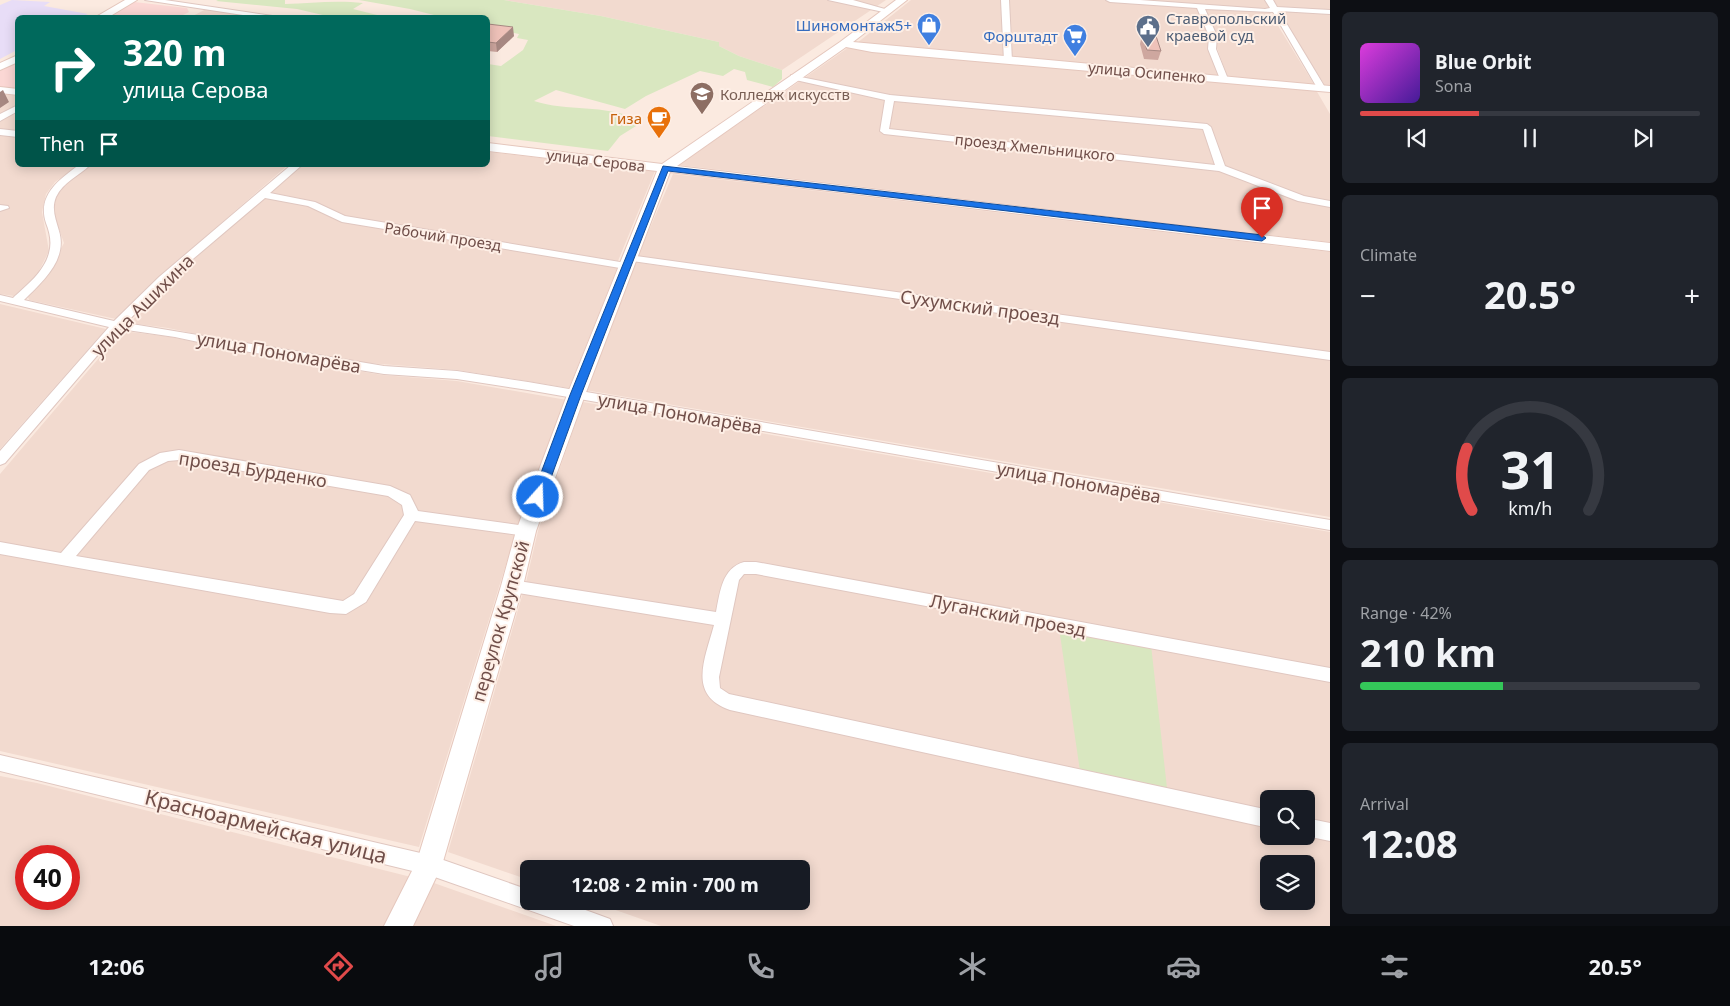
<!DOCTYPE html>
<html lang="en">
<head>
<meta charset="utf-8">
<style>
	:root { --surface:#171b24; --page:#20242c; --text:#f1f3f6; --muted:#9ea1a6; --line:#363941; --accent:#e04a4a }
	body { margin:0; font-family:"Noto Sans",sans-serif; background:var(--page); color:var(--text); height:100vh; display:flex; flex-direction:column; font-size:19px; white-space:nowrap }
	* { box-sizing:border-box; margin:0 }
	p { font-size:16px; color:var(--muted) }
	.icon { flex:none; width:28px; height:28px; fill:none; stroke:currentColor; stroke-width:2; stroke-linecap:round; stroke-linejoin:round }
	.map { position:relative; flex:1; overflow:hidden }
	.side { display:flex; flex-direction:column; gap:12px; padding:12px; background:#0d0f14; width:400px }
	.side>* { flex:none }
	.top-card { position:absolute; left:15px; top:15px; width:475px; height:152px; border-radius:8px; box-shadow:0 2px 12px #0003; background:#00695c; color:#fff; overflow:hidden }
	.controls { position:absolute; left:1260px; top:790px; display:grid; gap:10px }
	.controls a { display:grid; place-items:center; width:55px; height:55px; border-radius:8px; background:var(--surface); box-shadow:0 2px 12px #0003; font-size:25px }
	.speed { position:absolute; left:15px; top:845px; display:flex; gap:10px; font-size:25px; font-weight:700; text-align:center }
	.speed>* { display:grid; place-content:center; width:65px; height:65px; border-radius:50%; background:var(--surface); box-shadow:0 2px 12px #0003; line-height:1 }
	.speed .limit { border:8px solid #d22; background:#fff; color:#111 }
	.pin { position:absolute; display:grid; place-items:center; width:42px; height:42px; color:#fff; margin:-51px -21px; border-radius:50% 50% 50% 0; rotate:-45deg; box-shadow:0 0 5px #0007 }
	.pin .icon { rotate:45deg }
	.me { position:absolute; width:55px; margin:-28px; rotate:20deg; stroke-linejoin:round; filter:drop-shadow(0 0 4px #0008) }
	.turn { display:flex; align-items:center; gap:18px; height:105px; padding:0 25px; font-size:22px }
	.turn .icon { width:65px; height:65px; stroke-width:2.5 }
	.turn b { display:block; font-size:35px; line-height:42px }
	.then { display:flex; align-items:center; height:48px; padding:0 25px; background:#0003; gap:10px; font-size:19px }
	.big { font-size:38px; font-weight:700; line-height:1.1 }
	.side .tile { flex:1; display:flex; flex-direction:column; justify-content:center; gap:8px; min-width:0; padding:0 18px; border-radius:8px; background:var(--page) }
	.side .dial { align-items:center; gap:0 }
	.dial svg { height:130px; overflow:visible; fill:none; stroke:var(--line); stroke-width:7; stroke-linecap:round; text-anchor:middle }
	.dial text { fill:var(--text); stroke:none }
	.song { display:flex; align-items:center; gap:15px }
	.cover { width:60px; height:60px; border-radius:8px; background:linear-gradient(135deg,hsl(300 70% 55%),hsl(260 70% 35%)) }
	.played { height:5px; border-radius:2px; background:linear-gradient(90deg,var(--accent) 35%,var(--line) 35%) }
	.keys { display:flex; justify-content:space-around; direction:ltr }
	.heat { display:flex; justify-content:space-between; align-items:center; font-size:28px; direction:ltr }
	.charge { height:8px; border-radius:4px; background:linear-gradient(90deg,#34c759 42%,var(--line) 0) }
	.trip { position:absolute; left:520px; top:860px; width:290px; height:50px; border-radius:8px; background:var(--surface); box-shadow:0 2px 12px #0003; font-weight:700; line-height:50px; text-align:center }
	.tabs { display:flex; height:80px; justify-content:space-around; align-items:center; background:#090b0e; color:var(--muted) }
	.tabs .icon { width:35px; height:35px }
	.tabs .on { color:var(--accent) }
	.tabs b { font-size:22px; color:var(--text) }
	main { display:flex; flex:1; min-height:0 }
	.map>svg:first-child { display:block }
</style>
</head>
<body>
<main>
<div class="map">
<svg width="1330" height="926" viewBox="0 0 1330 926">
	<rect width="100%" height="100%" fill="#fbeae0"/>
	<!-- residential -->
	<path fill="#f2dacf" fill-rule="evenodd" d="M504 0H886L782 70 739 56 719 46V42L601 16Z
		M911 0H1266L1271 9 1198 5 1211 36 1221 77 857 43Z
		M1271 0H1330V88L1326 87Z
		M1202 7 1269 11 1315 86 1228 78Z
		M206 9 269 17 189 18Z
		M849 47 1316 90 1330 114V242L679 165Z
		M0 94 17 96 18 165H80L55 182 46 194 42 212 49 251 37 275 14 296 0 294Z
		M488 152 655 171 618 261 344 217 268 193 302 165H488Z
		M90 165H288L157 279 116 319 29 300 28 297 48 272 64 243 50 204 63 185Z
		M673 174 1330 252V352L638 256Z
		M263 197 308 206 337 220 617 268 569 388 458 370 368 363 234 342 168 328 130 323 171 280Z
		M634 262 1330 360V517L585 390Z
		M0 304 106 329 0 449Z
		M122 331 171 337 227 349 382 375 457 381 567 400 515 535 419 847 0 751V474Z
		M583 402 1330 532V926H661L590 901H801V869H529V880L448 852 526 582 538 531ZM1269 799H1306V836H1269ZM1269 864H1306V901H1269Z
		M0 776 37 783 411 877 386 926H0ZM26 856H69V899H26Z
		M431 882 556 926H410Z"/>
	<!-- commercial -->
	<path fill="#fbd7d4" d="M134 2 187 8 189 12 179 17 104 18Z
		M17 62V89L0 87V71Z"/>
	<!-- education -->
	<path fill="#e8ddf7" d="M12 0 50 2 44 6 88 14 81 17 18 18 17 50 0 59V5Z"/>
	<!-- green -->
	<path fill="#d9e7c0" d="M218 0H285V4C311 3 337 0 363 3L353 9 385 17 327 16 297 9 216 1Z
		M359 0H504L601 16 719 42V46L739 56 782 70V79L773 87 747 80 745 72 734 69 723 76 700 71 646 96 625 109 556 90 534 101C567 112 605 104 636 119V126L620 136 608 151 488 136V64L501 66 523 50 528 40 517 38 519 34 488 28V18L442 17 410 9Z
		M1059 628 1151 645 1167 788 1080 771Z"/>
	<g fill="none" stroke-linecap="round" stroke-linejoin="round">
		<defs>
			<path id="street" d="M145 0H165L286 18H263Z
				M828 0H853L892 11 888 13Z
				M1001 0H1009L1012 61 1008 63 1004 61Z
				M1106 0H1140L1265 9 1270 8 1265 0H1273L1277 7 1330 10V14L1279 11 1326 89 1319 91 1273 12 1205 9 1217 36 1216 49 1228 79 1224 81 1220 79 1208 49 1209 36 1197 8 1110 2Z
				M791 75 890 95 1207 124 1211 127 1225 166 1304 196 1330 201V207L1298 201 1219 171 884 134 880 131 885 100 791 79ZM894 101 1203 129 1215 165 889 129Z
				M18 105V111L0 121V114Z
				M0 129 18 131V137L0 135Z
				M79 165H90C79 176 63 182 56 197 51 209 56 220 59 231 68 260 42 282 24 300L114 321 159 277 259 192 291 165H302L270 193 315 202 345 216 626 263 631 266 626 269 342 222 308 206 265 198 167 281 126 323 384 366 457 371 528 382 1330 520V530L528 390 457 379 384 374 231 349 175 337 120 329 5 463 0 465V451L109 327 0 301V295L13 298C27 285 44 272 49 253 52 243 50 233 46 223 37 196 58 180 79 165Z
				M0 205 8 206 9 208 0 211Z
				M629 255 1330 352V360L625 260V256Z
				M179 450 390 486 410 495 418 511 526 526 531 527 533 531 531 535 526 536 415 521 366 602 346 614 330 613 0 554V542L61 553 139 464 160 453ZM179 460 388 496 402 505 404 515 354 594 343 601 76 556 149 470 168 461Z
				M744 562H756L1330 668V682L756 574H744L739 580 719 677 720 688 729 694 1269 810V828L730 710C687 695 705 659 714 625L512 592 507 590 504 586 507 582 512 580 716 612C720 592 722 568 744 562Z
				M0 755 429 855 529 890V901H561L610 919 613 926H574L429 875 0 771Z
				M1306 818 1330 823V841L1306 836Z"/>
			<path id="secondary" d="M125 0H137L107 18H94Z
				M896 0H907L853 42 1330 86V92L872 52 846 47 677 166 1330 243V251L670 172 585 395 536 531 523 586 442 865 413 926H384L417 861 501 586 516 531 567 395 657 171 488 151V143L662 164 840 42Z
				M18 55V62L0 70V63Z
				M0 87 18 89V95L0 93Z"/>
		</defs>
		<!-- street casing -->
		<use href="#street" stroke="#e0c7c0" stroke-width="2"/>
		<!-- secondary casing -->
		<use href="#secondary" stroke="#e5c7bd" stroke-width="2"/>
		<!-- street -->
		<use href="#street" fill="#fff" fill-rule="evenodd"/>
		<!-- secondary -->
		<use href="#secondary" fill="#fff" fill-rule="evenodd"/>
	</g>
	<!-- wall -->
	<path fill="#cea79f" d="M488 24 514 36 497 52 488 51Z
		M1142 35 1161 51 1158 60 1144 59 1140 44Z"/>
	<!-- shaded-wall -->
	<path fill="#a78882" d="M513 27 514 36 497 52 496 43Z
		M3 90 9 102 0 108V92Z"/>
	<!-- building -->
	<path fill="#efc2b9" stroke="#a78882" d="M488 24 513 27 496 43 488 42Z
		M1142 35 1156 36 1161 51 1147 50Z"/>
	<!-- route -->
	<path fill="#1a73e8" stroke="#114b97" d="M663 166 1262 235 1266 238 1262 241 668 171 581 395 544 497 538 501 534 500 532 497 570 395Z"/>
	<!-- icons -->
	<defs>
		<symbol id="shop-pin" viewBox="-11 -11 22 30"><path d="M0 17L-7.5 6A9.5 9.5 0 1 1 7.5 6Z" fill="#3f7fe0" stroke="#feefe6"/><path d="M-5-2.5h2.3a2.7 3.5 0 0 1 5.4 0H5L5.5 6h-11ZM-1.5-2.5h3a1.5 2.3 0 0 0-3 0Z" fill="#fff"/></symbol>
		<symbol id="civic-pin" viewBox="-11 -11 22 30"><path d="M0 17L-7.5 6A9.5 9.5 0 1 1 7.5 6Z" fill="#5c6f8a" stroke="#feefe6"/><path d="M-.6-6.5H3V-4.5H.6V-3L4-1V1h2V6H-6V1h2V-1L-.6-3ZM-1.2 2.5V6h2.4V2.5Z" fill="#fff"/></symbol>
		<symbol id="supermarket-pin" viewBox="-11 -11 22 30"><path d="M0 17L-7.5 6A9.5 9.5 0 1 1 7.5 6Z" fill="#3f7fe0" stroke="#feefe6"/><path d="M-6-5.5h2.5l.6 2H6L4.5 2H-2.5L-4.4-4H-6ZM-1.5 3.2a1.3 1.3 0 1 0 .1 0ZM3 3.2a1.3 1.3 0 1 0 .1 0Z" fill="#fff"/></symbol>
		<symbol id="university-pin" viewBox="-11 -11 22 30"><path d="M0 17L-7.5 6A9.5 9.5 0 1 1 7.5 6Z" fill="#8d6e63" stroke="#feefe6"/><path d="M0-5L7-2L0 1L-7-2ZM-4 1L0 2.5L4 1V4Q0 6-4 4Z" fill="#fff"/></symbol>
		<symbol id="cafe-pin" viewBox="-11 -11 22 30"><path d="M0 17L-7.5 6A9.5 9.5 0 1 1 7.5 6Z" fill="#e8710a" stroke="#feefe6"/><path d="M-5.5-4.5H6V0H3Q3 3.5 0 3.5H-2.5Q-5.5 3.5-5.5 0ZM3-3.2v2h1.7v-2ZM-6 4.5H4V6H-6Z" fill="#fff"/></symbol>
	</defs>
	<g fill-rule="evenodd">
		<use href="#shop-pin" x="915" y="11" width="28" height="38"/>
		<use href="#civic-pin" x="1134" y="13" width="28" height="38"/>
		<use href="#supermarket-pin" x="1061" y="22" width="28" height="38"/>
		<use href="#university-pin" x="688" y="80" width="28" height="38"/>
		<use href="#cafe-pin" x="645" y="104" width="28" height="38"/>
	</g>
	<g text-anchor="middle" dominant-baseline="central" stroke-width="4" stroke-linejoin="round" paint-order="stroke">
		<!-- far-service labels -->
		<g font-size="15" fill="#4e5e75" stroke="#feefe6" text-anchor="start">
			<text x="1166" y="18">Ставропольский<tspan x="1166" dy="17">краевой суд</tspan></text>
		</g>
		<!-- far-shop labels -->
		<g font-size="15" fill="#366cbe" stroke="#feefe6" text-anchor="end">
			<text x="912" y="25">Шиномонтаж5+</text>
			<text x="1058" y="36">Форштадт</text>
		</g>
		<!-- far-street labels -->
		<g font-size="15" fill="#704e49" stroke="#feefe6">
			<text transform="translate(1147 72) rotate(5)">улица Осипенко</text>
			<text transform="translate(1035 147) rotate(6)">проезд Хмельницкого</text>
			<text transform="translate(596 160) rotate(7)">улица Серова</text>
			<text transform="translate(443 236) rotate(9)">Рабочий проезд</text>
		</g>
		<!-- far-education labels -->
		<g font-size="15" fill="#785e54" stroke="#feefe6" text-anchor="start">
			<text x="720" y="94">Колледж искусств</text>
		</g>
		<!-- far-food labels -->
		<g font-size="15" fill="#c56008" stroke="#feefe6" text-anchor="end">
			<text x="642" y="118">Гиза</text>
		</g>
		<!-- street labels -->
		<g font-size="18" fill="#704e49" stroke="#feefe6">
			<text transform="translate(142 305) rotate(-45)">улица Ашихина</text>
			<text transform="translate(980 307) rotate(8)">Сухумский проезд</text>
			<text transform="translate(279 352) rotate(10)">улица Пономарёва</text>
			<text transform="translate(680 413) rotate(10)">улица Пономарёва</text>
			<text transform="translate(253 469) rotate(9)">проезд Бурденко</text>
			<text transform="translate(1079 482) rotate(10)">улица Пономарёва</text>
			<text transform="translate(1008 615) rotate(11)">Луганский проезд</text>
			<text transform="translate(500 621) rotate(-74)">переулок Крупской</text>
		</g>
		<!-- near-street labels -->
		<g font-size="21" fill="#704e49" stroke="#feefe6">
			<text transform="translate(266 826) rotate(14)">Красноармейская улица</text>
		</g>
	</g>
</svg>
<div class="controls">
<a><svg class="icon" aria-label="search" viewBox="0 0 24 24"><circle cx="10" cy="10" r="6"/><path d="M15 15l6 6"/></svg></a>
<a><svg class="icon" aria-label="layers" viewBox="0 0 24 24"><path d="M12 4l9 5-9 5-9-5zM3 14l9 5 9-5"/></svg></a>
</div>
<div class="speed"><div class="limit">40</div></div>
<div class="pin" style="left:1262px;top:238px;background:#d93025"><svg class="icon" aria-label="arrive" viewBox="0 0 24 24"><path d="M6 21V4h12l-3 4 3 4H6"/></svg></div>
<svg class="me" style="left:538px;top:497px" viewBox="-20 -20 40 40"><circle r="17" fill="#1a73e8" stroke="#fff" stroke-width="3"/><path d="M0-11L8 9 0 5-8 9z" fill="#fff"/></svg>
<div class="trip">12:08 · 2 min · 700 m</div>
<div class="top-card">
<div class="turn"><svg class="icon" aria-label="right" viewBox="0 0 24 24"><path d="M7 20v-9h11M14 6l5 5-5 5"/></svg><div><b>320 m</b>улица Серова</div></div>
<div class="then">Then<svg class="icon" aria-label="arrive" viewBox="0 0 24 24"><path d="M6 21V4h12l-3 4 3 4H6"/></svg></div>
</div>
</div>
<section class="side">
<div class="tile">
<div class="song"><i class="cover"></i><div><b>Blue Orbit</b><p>Sona</p></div></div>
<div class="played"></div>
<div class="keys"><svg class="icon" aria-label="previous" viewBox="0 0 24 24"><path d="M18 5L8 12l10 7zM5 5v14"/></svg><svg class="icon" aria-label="pause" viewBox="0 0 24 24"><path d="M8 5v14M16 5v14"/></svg><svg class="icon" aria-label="next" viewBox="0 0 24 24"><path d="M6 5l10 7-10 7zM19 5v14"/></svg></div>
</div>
<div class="tile"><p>Climate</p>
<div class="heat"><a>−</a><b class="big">20.5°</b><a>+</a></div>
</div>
<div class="tile dial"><svg viewBox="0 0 100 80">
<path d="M14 69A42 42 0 1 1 86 69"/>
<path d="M14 69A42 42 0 0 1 11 31" stroke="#e04a4a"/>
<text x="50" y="56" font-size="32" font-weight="700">31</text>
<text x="50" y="72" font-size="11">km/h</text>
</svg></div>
<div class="tile"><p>Range · 42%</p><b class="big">210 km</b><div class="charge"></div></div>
<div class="tile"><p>Arrival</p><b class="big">12:08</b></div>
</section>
</main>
<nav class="tabs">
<b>12:06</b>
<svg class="icon on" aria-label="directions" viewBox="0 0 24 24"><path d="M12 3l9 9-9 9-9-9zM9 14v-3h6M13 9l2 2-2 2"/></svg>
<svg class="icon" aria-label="music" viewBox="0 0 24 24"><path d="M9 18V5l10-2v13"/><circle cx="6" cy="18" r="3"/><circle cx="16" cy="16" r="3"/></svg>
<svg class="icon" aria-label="phone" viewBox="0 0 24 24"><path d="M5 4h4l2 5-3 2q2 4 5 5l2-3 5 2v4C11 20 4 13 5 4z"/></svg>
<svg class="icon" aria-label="climate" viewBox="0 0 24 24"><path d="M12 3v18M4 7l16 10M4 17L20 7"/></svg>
<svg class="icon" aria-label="car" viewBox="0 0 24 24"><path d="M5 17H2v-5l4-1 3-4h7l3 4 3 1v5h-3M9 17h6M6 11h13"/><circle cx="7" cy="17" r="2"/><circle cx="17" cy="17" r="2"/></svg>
<svg class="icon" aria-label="filters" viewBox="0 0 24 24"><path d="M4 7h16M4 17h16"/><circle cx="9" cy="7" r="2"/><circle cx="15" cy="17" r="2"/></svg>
<b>20.5°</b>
</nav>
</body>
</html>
